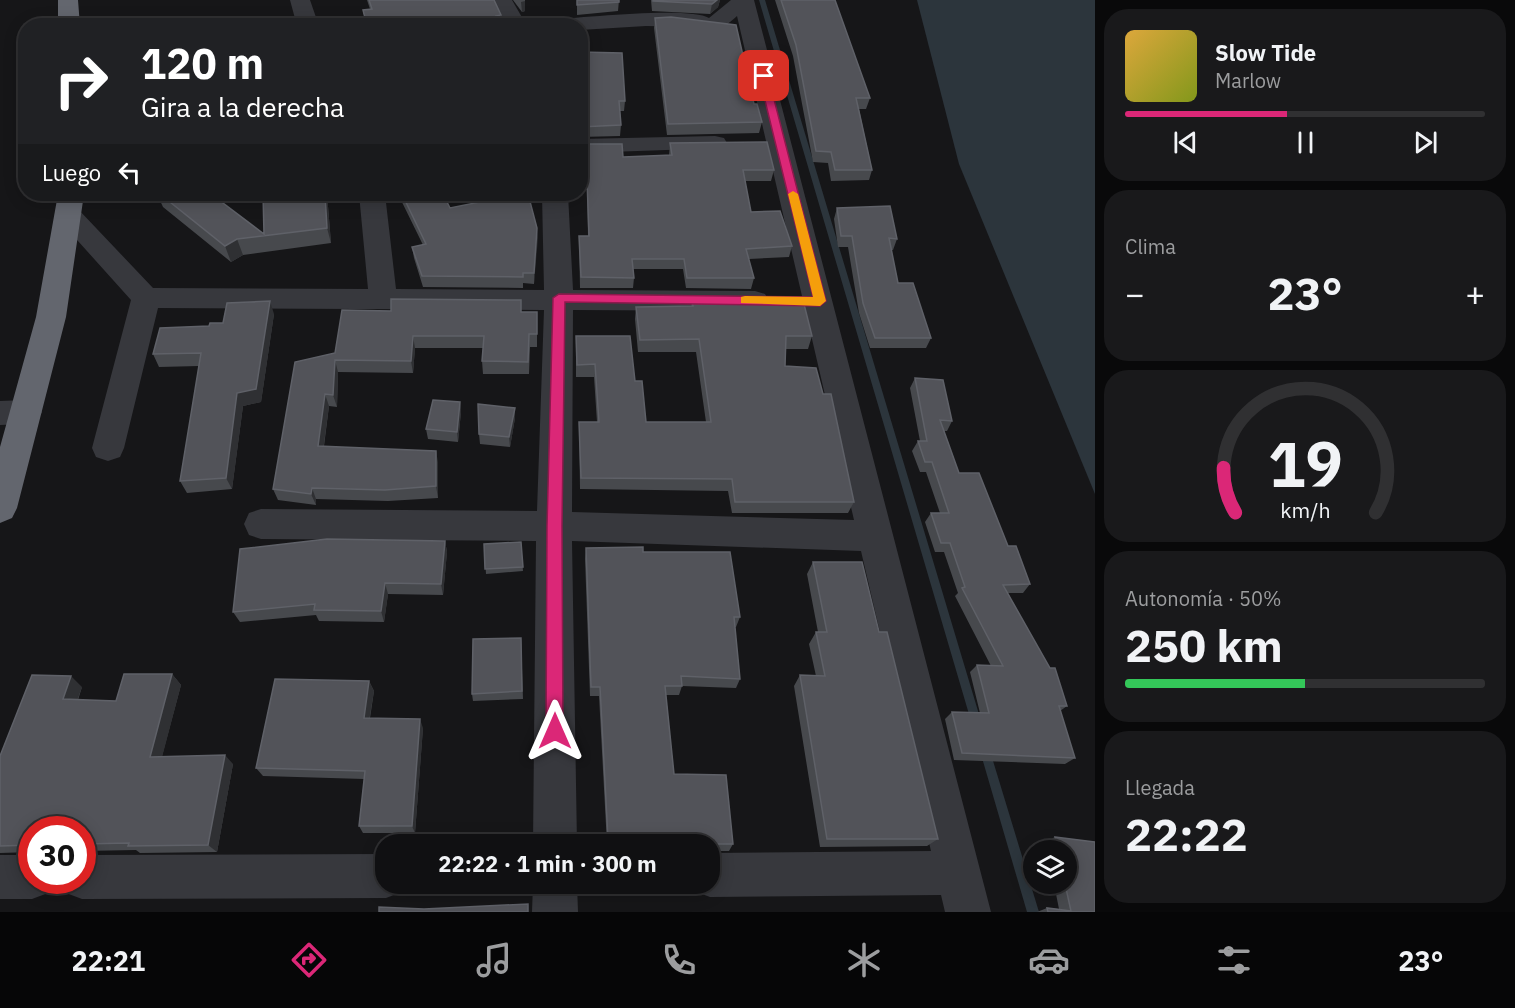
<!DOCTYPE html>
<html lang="es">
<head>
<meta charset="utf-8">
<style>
	:root { --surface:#101012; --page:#19191b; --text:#f1f3f6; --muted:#9c9d9f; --line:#303032; --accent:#db2777 }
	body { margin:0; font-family:"IBM Plex Sans",sans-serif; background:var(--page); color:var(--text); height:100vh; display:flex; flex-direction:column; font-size:22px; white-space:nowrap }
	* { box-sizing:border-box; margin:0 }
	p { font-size:20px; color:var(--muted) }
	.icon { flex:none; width:33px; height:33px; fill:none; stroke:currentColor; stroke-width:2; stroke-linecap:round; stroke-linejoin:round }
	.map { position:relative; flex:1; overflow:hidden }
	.drawer { display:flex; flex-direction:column; gap:9px; padding:9px; background:#09090a; width:420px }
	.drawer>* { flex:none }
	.hud { position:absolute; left:18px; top:18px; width:570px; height:183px; border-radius:24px; box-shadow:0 3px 15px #0003,0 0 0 2px var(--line); background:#202124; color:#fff; overflow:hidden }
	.buttons { position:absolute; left:1023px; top:840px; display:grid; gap:12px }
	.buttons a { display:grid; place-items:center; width:54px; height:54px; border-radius:50%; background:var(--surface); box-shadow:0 3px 15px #0003,0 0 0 2px var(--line); font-size:30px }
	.speed { position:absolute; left:18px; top:816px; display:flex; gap:12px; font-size:30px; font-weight:700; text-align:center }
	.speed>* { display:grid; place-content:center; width:78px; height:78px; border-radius:50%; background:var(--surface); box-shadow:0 3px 15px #0003,0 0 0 2px var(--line); line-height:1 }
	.speed .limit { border:9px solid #d22; background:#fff; color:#111 }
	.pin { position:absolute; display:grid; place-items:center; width:51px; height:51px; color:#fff; margin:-26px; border-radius:12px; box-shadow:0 3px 9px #0006 }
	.me { position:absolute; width:66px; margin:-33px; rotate:0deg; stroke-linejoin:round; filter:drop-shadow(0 0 4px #0008) }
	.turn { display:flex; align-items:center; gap:21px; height:126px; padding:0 24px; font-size:27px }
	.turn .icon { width:78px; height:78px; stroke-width:2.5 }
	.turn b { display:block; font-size:42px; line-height:51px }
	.then { display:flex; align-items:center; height:57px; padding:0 24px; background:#0003; gap:12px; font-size:22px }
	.big { font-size:45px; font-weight:800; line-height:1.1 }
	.drawer .widget { flex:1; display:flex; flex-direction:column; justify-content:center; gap:9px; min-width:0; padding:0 21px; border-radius:24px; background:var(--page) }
	.drawer .dial { align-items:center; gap:0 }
	.dial svg { height:156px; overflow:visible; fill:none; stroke:var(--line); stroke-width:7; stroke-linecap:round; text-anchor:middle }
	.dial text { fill:var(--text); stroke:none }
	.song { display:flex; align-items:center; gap:18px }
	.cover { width:72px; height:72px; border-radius:9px; background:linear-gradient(135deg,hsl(40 70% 55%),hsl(70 70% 35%)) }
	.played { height:6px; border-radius:3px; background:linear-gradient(90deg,var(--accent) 45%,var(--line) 45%) }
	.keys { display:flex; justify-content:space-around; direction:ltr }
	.heat { display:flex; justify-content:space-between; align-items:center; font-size:33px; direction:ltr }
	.charge { height:9px; border-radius:4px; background:linear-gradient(90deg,#34c759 50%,var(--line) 0) }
	.trip { position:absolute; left:375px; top:834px; width:345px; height:60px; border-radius:24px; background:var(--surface); box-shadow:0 3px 15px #0003,0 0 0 2px var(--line); font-weight:800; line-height:60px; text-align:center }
	.tabs { display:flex; height:96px; justify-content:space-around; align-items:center; background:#060607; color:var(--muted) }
	.tabs .icon { width:42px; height:42px }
	.tabs .active { color:var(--accent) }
	.tabs b { font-size:27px; color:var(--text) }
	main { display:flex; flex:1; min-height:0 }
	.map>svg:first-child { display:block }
</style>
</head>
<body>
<main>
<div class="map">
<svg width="1095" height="912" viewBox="0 0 1095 912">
	<rect width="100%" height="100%" fill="#161618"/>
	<!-- water -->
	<path fill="#2c353c" d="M917 0H1095V494L959 164Z"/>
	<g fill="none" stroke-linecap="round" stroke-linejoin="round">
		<!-- stream -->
		<path fill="#2c353c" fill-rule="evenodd" d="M759 0H765L981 721 980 724 976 726 972 724 971 721Z
			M985 746 989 747 990 751 1039 912H1027L980 751 981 747Z"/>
		<!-- minor -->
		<path fill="#37383d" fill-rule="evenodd" d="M290 0H310L319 26H297Z
			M492 0H512L527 26H506Z
			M731 0H754L991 912H945L941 895 710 897 694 891 691 884H710V853L931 851 861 551 572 541 577 844H533L536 541 261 539 249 535 244 524 249 513 261 509 537 511 544 310 158 308 124 448 120 457 108 461 96 457 92 448 131 300 60 221 56 215 60 209 69 206 78 209 153 288 368 289 359 194H385L396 289 544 290 542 194H568L573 290 755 291 765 294 769 301 765 308 755 311 573 310 572 512 854 520 737 16C728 24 720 32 708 25L700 27 646 26 580 30V26H539L541 21 549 20C577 18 690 6 709 18Z
			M715 136 724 138 727 143 724 148 580 153V139Z
			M26 400 37 403 42 412 37 421 26 424 0 425V401Z
			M386 854V884H405L402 892 386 898 82 899 66 893 61 880H82V855Z
			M0 855H32V880H53L48 893 32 899H0Z
			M533 884H577L578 912H532Z"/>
		<!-- highway -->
		<path fill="#63666e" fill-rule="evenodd" d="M58 0H78L80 26H58Z
			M58 194H84L66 317 17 508 12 518 0 523V447L36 317Z"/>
	</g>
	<!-- wall -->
	<path fill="#47494d" d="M367 0H494L502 25 366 26 363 10 370 9Z
		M513 0H525V11L522 12Z
		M577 0H619L618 11 577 15Z
		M651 0H720L718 7 710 14 652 11Z
		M775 0H835L870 98 866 109H859L872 170 869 180 831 181 828 163 813 162 793 56Z
		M655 18 754 104 762 122 759 133 667 135 654 28Z
		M580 52 625 101 624 111H620L621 125 620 136 580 137Z
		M670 143 774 170 771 181H745L751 212 792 246 789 257 749 259 754 278 751 289 686 288 683 269H633L634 278 633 288H580L579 236H588L587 190H581L580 144 623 157 669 156Z
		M157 194H211L264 234 263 194H327L331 243 243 255 231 262 163 207Z
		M398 194H443L450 208 488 201 486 194H536L528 195 537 228 534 284 523 283V288L423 287 414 258 412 247 423 245Z
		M837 208 897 239 893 250H891L898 283 931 338 926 348H870L859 313 848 247H838L834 219Z
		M692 300 812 336 808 349H786L785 366 823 394 854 502 848 513H732L728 491 580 489 579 422H597L594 377H576V336L635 381 646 422H706L696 352H638L635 319 636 307 691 306Z
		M391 311 522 312 537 325V347H530L529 374H483L482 361 483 348H415L413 373 338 372 337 407 329 406 324 446 438 462V498L388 501 316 499V505L278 500 273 489 335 353Z
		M274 314 261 402 243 406 232 489 187 493 180 481 199 366 159 367 153 354 209 326 223 323Z
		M915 378 952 421 947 431H944L959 473 1008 546 1030 584 1023 593H1008L1067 706 1060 711 1075 758 1065 764 954 760 945 719 952 712 980 713 970 672 977 665 991 666 955 596 958 593 944 552H935L925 522 931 513H940L926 472H920L912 451 918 441H920L910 388Z
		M460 402 461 412 458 442 428 439 426 429Z
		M515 408V418L510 447 480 444 479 434Z
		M445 541 447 552 443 595 388 594 384 622 319 621 316 615 240 622 233 612Z
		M521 542 523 571 486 574 484 544Z
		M586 548 643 552 740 617 736 627H735L740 679 736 688 682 686 679 695H666L674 774 733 844 729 851H710V844H607L599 696H590L585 559Z
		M813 562 879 632 938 839 927 846 820 847 794 686 800 675 816 676 809 644 816 632H818L807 574Z
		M521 638 523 699 473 701 472 694Z
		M172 674 181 685 162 756 233 764 217 852 140 853 136 850 82 851V830H32V852L0 853V756L82 687 78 700 116 701Z
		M369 681 374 691 370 718 423 728 415 833H363L359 826 364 779 263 776 256 768Z
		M1055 837 1095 842V912H1048L1047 908 1059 909 1054 884H1066V850H1047L1045 842Z
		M1047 908 1048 912H1037Z"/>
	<!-- shaded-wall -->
	<path fill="#2f3033" d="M717 0H720L718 7 710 14 712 4Z
		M525 1V11L522 12 521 2Z
		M501 15 502 25 496 26V16Z
		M325 194H327L331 243 327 228Z
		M537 228 538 238 534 284V273Z
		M237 239 243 255 231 262 225 246Z
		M270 301 274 314 261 402 243 406 232 489 226 478 237 393Z
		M413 336 415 348 413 373 411 361Z
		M335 360 338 372 337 407 333 395Z
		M325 394 329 406 322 458 318 446Z
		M460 402 461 412 458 442 457 432Z
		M515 408V418L510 447 509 437Z
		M436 451 438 462V498L436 486Z
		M312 488 316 499V505L311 494Z
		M445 541 447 552 443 595 441 584Z
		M385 583 388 594 384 622 381 611Z
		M172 674 181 685 160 765 150 757Z
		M71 676 82 687 74 709 63 699Z
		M369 681 374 691 368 727 364 718Z
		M420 719 423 728 415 833 412 826Z
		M225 755 233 764 217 852 208 845Z"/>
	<!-- building -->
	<path fill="#525359" stroke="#5f6168" stroke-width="1.5" d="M369 0H494L501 15 496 16 501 26H367L363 10 372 9Z
		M577 0H619V2L577 5Z
		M653 0H717L712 4 653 1Z
		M781 0H835L870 98H856L872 170H835L831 152 816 151 796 45Z
		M671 17 736 25 754 104H757L762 122 668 124 655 18Z
		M580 52 622 53 625 101H619L621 125 580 127Z
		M767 142 774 170H743L751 212 780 211 792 246 746 249 754 278H687L684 259H632L634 278 581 277 579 236H589L587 179H581L582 165H580V144H622L623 157 672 155 670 143Z
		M160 194H211L264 234 263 194H325L327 228 237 239 225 246Z
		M402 194H443L450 208 490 200 488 194H528L537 228 534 273H523V277L422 276 412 247 426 244Z
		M890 206 897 239 889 238 898 283H913L931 338H875L863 303 852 236H841L837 208Z
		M391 299 521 300V312H537V334H529L528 362 482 361 484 336H413L411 361 335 360 333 395 325 394 318 446 436 451V486L385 490 312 488 311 494 273 489 295 362 335 353 342 310 391 311Z
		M692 300H803L812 336H786L785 366 816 368 823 394H831L854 502H735L732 479 581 478 579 422H599L595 364 577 365 576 336H630L635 381H642L646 422H711L699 339 640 340 636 307 693 306Z
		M270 301 256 389 237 393 226 478 180 481 201 353 153 354 160 328 209 326 210 323H223L227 303Z
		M915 378 943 380 952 421 940 420 959 473H979L1008 546H1016L1030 584 1003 585 1050 668H1055L1067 706H1059L1075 758 962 753 952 712 989 713 977 665 1003 666 962 588 965 587 950 543H941L931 513H949L932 462H925L918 441H927Z
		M433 400 460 402 457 432 426 429Z
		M478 404 515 408 509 437 479 434Z
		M327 539 445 541 441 584 385 583 381 611 314 610 315 604 233 612 240 549Z
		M521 542 523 567 485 569 484 544Z
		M643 547V552H730L740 617H734L740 679 681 676 682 686H665L674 774 726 775 733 844H687L686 838 608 839 600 687H591L586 548Z
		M813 562H862L879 632H887L938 839H827L800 675 825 676 816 632H827Z
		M521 638 522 691 472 694 473 639Z
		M124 674H172L150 757 225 755 208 845 128 846 129 843 82 844V830H32V845L0 846V756L32 675 71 676 63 699 116 701Z
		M275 679 369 681 364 718 420 719 412 826H359L365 771 256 768Z
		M1055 837 1095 842V912H1048L1047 908 1071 911 1065 884H1066V850H1058Z
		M528 904V912H379V907L424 909Z"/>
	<!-- route -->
	<path fill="#db2777" stroke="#8e194d" stroke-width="1.5" d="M764 73 768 76 826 301 820 306 565 302 562 526 563 731 561 737 555 739 549 737 546 731 547 526 553 298 559 294 813 297 759 76Z"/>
	<!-- slow -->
	<path fill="#f59e0b" d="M793 191 798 194 826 301 820 306 741 303V297L745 296 813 297 788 194Z"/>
</svg>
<div class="buttons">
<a><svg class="icon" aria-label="layers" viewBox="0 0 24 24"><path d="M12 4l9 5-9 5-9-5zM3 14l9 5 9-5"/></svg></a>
</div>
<div class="speed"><div class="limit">30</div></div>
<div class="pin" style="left:764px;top:76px;background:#d93025"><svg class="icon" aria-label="arrive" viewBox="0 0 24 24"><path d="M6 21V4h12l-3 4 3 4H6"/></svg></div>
<svg class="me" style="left:555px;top:731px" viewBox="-20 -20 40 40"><path d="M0-17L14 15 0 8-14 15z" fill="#db2777" stroke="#fff" stroke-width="4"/></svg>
<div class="trip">22:22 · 1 min · 300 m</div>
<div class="hud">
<div class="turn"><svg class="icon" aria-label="right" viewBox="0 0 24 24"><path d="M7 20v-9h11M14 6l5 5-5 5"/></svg><div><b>120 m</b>Gira a la derecha</div></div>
<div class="then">Luego<svg class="icon" aria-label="left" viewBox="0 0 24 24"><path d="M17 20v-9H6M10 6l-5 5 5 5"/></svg></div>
</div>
</div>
<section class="drawer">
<div class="widget">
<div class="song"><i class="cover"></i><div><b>Slow Tide</b><p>Marlow</p></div></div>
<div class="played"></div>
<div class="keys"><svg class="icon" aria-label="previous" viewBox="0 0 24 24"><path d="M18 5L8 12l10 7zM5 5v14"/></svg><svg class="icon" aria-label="pause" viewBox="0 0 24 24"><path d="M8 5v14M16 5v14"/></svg><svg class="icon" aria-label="next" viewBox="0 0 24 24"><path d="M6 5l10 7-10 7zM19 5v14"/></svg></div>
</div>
<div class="widget"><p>Clima</p>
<div class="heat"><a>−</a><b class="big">23°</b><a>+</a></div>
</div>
<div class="widget dial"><svg viewBox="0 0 100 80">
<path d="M14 69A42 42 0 1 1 86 69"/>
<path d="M14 69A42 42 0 0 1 8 46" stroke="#db2777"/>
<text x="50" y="56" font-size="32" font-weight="700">19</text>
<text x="50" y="72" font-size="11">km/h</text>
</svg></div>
<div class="widget"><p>Autonomía · 50%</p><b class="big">250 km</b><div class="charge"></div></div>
<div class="widget"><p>Llegada</p><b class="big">22:22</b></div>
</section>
</main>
<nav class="tabs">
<b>22:21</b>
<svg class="icon active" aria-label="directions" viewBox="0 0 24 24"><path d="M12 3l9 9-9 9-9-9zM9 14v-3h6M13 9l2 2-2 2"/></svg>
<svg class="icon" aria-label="music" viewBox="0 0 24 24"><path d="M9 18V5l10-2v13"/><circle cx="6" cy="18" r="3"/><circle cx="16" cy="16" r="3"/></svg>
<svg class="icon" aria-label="phone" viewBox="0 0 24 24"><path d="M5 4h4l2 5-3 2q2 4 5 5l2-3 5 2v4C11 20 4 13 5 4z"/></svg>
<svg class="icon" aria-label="climate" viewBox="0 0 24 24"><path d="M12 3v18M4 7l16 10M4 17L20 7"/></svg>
<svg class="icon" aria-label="car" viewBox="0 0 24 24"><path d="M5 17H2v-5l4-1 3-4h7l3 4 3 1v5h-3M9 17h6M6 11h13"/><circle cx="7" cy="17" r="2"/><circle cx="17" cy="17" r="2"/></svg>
<svg class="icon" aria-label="filters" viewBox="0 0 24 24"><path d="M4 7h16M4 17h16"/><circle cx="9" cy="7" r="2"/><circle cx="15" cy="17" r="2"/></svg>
<b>23°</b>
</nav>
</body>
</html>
